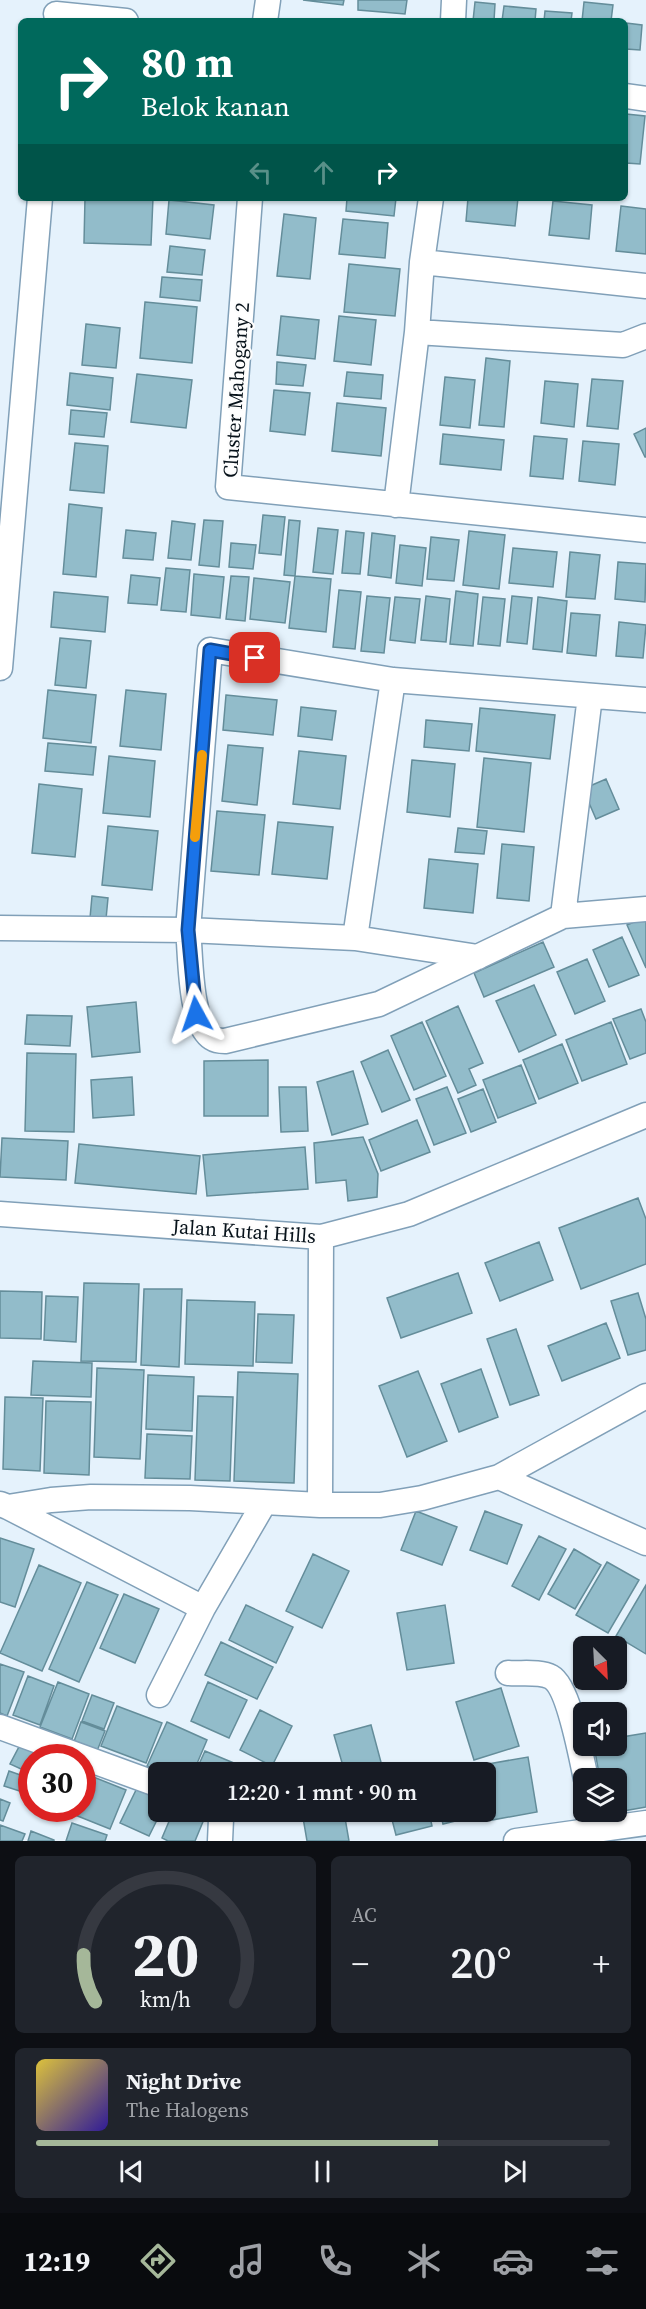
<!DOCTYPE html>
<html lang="id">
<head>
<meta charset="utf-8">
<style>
	:root { --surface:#171b24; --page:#20242c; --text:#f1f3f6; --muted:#9ea1a6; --line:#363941; --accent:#a5b799 }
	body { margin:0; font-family:"Source Serif 4",serif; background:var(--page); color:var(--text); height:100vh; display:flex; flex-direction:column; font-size:22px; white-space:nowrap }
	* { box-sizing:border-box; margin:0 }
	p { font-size:20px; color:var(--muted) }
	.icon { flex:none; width:33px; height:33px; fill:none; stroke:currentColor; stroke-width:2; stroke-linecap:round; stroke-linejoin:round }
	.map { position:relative; height:1841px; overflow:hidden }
	.panel { display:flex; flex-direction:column; gap:15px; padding:15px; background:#0d0f14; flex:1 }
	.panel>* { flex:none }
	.guide { position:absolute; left:18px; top:18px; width:610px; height:183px; border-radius:9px; box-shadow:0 2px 4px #0004; background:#00695c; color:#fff; overflow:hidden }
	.needle { width:39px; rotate:156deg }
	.buttons { position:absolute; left:573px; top:1636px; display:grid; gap:12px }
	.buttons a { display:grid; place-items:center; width:54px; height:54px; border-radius:9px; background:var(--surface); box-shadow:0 2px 4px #0004; font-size:30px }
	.speed { position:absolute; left:18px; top:1744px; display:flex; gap:12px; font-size:30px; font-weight:700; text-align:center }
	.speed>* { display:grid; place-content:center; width:78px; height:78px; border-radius:50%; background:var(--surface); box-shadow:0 2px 4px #0004; line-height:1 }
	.speed .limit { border:9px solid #d22; background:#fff; color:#111 }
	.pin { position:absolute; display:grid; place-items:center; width:51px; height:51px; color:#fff; margin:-26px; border-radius:12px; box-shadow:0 3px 9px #0006 }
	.me { position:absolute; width:66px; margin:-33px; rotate:355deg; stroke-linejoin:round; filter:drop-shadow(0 0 4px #0008) }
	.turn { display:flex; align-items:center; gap:21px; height:126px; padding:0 24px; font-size:27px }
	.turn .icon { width:78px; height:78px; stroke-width:2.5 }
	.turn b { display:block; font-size:42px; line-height:51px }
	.lanes { display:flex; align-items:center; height:57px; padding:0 24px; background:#0003; justify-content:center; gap:30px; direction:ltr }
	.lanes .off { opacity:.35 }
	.big { font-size:45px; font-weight:600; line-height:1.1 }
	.panel .tile { flex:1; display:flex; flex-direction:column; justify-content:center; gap:9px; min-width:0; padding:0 21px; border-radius:9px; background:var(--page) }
	.panel .dial { align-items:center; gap:0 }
	.dial svg { height:156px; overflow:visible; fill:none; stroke:var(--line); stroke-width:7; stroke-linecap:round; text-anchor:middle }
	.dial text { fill:var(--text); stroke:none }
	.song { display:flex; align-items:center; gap:18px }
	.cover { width:72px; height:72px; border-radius:9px; background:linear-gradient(135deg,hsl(50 70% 55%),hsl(250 70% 35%)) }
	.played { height:6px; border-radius:3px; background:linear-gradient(90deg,var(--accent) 70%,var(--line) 70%) }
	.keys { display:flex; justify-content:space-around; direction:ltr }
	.heat { display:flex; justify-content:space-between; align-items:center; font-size:33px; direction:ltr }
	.panel .tiles { flex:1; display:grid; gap:15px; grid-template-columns:1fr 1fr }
	.tile:last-child { grid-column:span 2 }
	.trip { position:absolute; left:148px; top:1762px; width:348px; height:60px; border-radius:9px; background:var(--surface); box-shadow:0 2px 4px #0004; font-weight:600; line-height:60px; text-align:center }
	.tab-bar { display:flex; height:96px; justify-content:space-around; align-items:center; background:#090b0e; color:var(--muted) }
	.tab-bar .icon { width:42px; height:42px }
	.tab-bar .selected { color:var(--accent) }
	.tab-bar b { font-size:27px; color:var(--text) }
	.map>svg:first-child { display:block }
</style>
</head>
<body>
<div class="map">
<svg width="646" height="1841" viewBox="0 0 646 1841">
	<rect width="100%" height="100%" fill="#e5f2fc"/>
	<!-- building -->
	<path fill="#92bcca" stroke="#648d9a" stroke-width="1.5" d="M303 0H344L343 5Z
		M358 0H407L405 14 358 10Z
		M475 2 495 4 494 21H473Z
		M584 2 613 5 611 21H582Z
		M504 6 536 9 535 21H502Z
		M545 11 572 13 571 21H544Z
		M626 23 642 25 640 50 626 49Z
		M626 114 645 116 640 164 626 163Z
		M85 198H153L151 245 84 243Z
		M347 198H396L394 216 346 211Z
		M468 198H518L515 226 466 221Z
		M169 200 214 205 210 239 166 234Z
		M553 201 592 205 589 239 549 235Z
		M621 206 646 209V254L616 251Z
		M284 214 316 218 310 279 277 276Z
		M343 219 388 223 385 258 339 254Z
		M170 246 205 250 202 275 167 272Z
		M349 264 400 269 395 316 344 312Z
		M162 277 202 280 200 301 160 297Z
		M145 302 197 307 192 363 140 358Z
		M281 316 319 320 315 359 277 355Z
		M339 316 376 320 371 365 334 361Z
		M86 324 120 328 116 368 82 365Z
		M486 358 510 361 504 427 479 425Z
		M277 362 306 365 303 386 276 384Z
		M347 372 383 375 381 399 344 396Z
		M70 373 113 378 110 410 67 405Z
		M137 374 192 380 186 428 131 422Z
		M445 377 475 380 470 428 440 425Z
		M592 379 623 381 618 429 587 426Z
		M545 381 578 384 574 427 541 423Z
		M274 390 310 393 305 435 270 431Z
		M337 403 386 408 381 456 332 451Z
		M71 410 107 413 104 437 69 434Z
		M646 428V457H645L634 434Z
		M443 434 504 440 501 470 440 464Z
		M534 436 567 439 563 479 530 476Z
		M583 441 619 444 615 485 579 481Z
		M75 443 108 446 104 493 70 490Z
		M69 504 102 508 96 577 63 574Z
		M263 515 285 517 281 555 259 553Z
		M204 520 223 521 219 567 199 565Z
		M289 520 300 521 295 576 284 575Z
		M172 521 195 524 191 560 168 558Z
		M318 528 338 530 333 574 313 572Z
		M126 530 156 533 153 560 123 558Z
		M346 531 364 533 360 574 342 573Z
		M469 531 505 535 499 589 463 585Z
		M372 533 395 536 391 578 368 575Z
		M431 537 459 540 454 581 427 579Z
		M231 543 256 545 253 569 229 567Z
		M400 545 426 548 422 586 396 583Z
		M513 548 557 552 553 587 509 583Z
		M570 552 600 555 595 599 566 597Z
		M618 562 646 564 645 602 615 599Z
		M166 568 190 570 186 612 161 610Z
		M194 574 224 577 220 618 191 615Z
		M131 575 160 578 157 605 128 603Z
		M231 576 249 577 245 621 226 619Z
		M295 576 331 579 326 632 289 628Z
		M254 578 290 582 285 623 250 619Z
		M339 590 361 592 355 649 333 647Z
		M456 591 478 594 473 646 450 644Z
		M54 592 108 597 105 632 51 627Z
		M367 596 390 598 384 653 361 651Z
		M426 596 450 599 446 642 421 640Z
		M512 596 532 598 527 644 507 642Z
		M395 597 420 599 415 643 390 640Z
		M483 597 505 599 500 646 478 644Z
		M538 597 567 601 562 652 533 649Z
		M571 613 600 615 596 656 567 653Z
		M619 622 646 625 643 658 616 656Z
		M60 638 91 641 86 688 55 685Z
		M48 690 96 695 91 743 43 738Z
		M126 690 166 694 161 750 120 746Z
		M226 695 277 700 273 735 223 730Z
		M301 707 336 711 332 740 298 736Z
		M480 708 555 715 550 759 476 751Z
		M426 720 472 724 469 751 424 747Z
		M48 743 96 747 93 775 45 771Z
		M228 745 263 748 257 805 222 801Z
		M299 751 346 756 340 809 293 804Z
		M109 756 155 761 150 817 103 813Z
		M484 758 531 763 524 832 477 827Z
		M412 760 455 764 450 817 407 812Z
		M606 779 619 809 596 819 583 789Z
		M39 784 82 789 75 857 32 853Z
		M217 811 265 815 259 875 211 871Z
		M278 822 333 827 327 879 272 874Z
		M108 826 158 831 152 890 102 885Z
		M458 828 487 831 484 854 455 852Z
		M502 844 534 847 529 901 497 898Z
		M429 859 478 864 473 913 424 908Z
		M92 896 108 898 106 919 90 918Z
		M646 917V968L627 925Z
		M622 937 639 975 609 987 593 950Z
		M543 942 554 967 484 997 474 973Z
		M587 959 605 1001 575 1014 557 972Z
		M534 985 556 1035 519 1052 496 1001Z
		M136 1002 140 1052 92 1057 87 1007Z
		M458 1006 483 1063 469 1069 476 1085 458 1093 426 1021Z
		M641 1009 646 1022V1053L630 1059 613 1019Z
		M27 1015 72 1016 70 1046 25 1044Z
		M422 1022 446 1076 414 1090 391 1036Z
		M611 1022 627 1064 582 1081 566 1040Z
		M562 1044 578 1083 539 1099 523 1060Z
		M388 1050 410 1100 382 1112 361 1062Z
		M27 1053 76 1054 74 1132 25 1131Z
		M268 1060V1116H204V1061Z
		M521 1065 536 1103 498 1118 483 1080Z
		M353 1071 368 1124 332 1135 317 1082Z
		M132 1077 134 1115 93 1118 91 1080Z
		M279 1087H306L308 1131 281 1132Z
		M447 1087 466 1133 434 1145 416 1099Z
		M483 1089 496 1122 471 1132 458 1099Z
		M417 1120 430 1152 381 1171 369 1140Z
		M363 1137 378 1174 377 1197 348 1201 346 1180 316 1183 314 1143Z
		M2 1138 68 1141 66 1180 0 1177Z
		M79 1144 200 1156 196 1194 75 1183Z
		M305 1147 308 1189 207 1196 203 1155Z
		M638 1198 646 1219V1264L581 1289 559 1228Z
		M539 1242 553 1280 500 1301 485 1263Z
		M458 1273 472 1313 401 1338 387 1298Z
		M84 1283 139 1284 136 1362 81 1361Z
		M144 1289H182L179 1367 141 1365Z
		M0 1291 42 1292 41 1339 0 1338Z
		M638 1293 646 1319V1350L628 1355 611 1301Z
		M46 1296 78 1297 76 1342 44 1340Z
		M187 1300 255 1302 253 1366 185 1364Z
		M258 1314 294 1315 292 1363 256 1362Z
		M606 1323 620 1358 562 1381 548 1346Z
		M516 1329 539 1395 510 1405 487 1339Z
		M33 1361 92 1363 91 1397 31 1395Z
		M97 1368 144 1370 140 1459 94 1457Z
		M481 1369 498 1417 459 1432 441 1384Z
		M418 1371 447 1441 407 1457 379 1386Z
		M238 1372 298 1374 294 1483 234 1481Z
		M148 1375 194 1377 192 1431 146 1429Z
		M198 1396 233 1397 230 1481 195 1480Z
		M5 1397 43 1398 40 1471 3 1469Z
		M46 1401 91 1402 89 1475 44 1473Z
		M147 1434 192 1436 190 1479 145 1478Z
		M416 1511 457 1527 442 1565 401 1550Z
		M485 1511 522 1525 507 1564 470 1550Z
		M539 1536 566 1549 539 1600 512 1586Z
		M0 1538 34 1549 15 1607 0 1602Z
		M574 1549 601 1565 575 1609 548 1594Z
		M313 1554 349 1571 322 1628 286 1611Z
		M607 1562 639 1580 608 1633 576 1615Z
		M39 1565 81 1583 42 1671 0 1653Z
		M87 1582 118 1595 79 1682 49 1669Z
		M646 1585V1654L616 1636Z
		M124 1594 159 1609 135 1663 100 1648Z
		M246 1605 293 1627 276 1663 229 1640Z
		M445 1605 454 1663 407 1670 397 1613Z
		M221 1642 273 1667 257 1699 205 1675Z
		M0 1664 24 1672 7 1716 0 1713Z
		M28 1676 54 1686 40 1725 13 1715Z
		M58 1682 89 1694 72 1739 40 1727Z
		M208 1682 247 1700 229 1738 191 1721Z
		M501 1688 519 1746 474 1760 456 1702Z
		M92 1695 114 1703 104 1729 82 1721Z
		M117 1706 162 1723 146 1763 101 1746Z
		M260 1710 292 1726 272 1766 240 1750Z
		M81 1722 105 1731 95 1756 72 1747Z
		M167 1722 207 1740 193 1773H163L147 1766Z
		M371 1725 382 1766 358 1773H345L334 1735Z
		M646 1733V1807L606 1814V1812H616V1779H600L594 1746H616V1738Z
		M21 1743 52 1758H32V1774L10 1764Z
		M205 1751 241 1766 238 1773H195Z
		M528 1757 537 1812 492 1820 486 1773H484L482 1765Z
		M9 1771 32 1779V1795L4 1786Z
		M86 1774 126 1790 110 1829 70 1813 71 1809H82V1782Z
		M137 1788 159 1799V1812H161L149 1836 120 1823Z
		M0 1799 10 1803 3 1821 0 1820Z
		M486 1805 488 1813 443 1824 440 1812H486Z
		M173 1812H207L195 1841H168L162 1838Z
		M302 1812H344L349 1841H307Z
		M390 1812H429L432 1826 396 1835Z
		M72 1823 107 1835 105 1841H66Z
		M0 1825 25 1834 22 1841H0Z
		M31 1831 54 1840V1841H28Z"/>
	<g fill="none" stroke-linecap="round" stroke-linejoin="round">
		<defs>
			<path id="minor" d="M56 14 126 21
				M265 21 268 0
				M453 21 454 0
				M626 96 646 99
				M250 198 228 487 646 530
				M422 262 646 286
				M417 332 422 262 431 198
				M396 505 417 332 623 345 646 336
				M0 668 40 198
				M590 696 563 916 646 909
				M0 928 188 930C191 956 189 1023 212 1038 215 1040 221 1041 225 1041L379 1004 563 916
				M355 938 393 680
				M478 957 355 938 188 930 210 650 393 680 646 700
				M0 1214 321 1237 409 1214 646 1115
				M499 1477 646 1543
				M0 1504 8 1507 51 1500 91 1497 190 1498 320 1505H380L422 1498 499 1477 646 1396
				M320 1505 321 1237
				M8 1507 203 1608
				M508 1673C521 1674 540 1671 551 1677 569 1687 581 1757 586 1779
				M159 1695 203 1608 264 1503
				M0 1727 159 1785
				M218 1812 221 1819 220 1841
				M516 1841 646 1823"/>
		</defs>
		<!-- minor casing -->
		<use href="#minor" stroke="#81a0b8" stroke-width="27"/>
		<!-- minor -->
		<use href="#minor" stroke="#fff" stroke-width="24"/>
	</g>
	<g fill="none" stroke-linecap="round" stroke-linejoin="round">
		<defs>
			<path id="route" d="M196 1014 188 930 210 650 255 658"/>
		</defs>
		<!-- route casing -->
		<use href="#route" stroke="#114b97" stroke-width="15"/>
		<!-- route -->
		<use href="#route" stroke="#1a73e8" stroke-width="10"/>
		<!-- slow -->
		<path stroke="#f59e0b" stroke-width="10" d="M195 837 202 755"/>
	</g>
	<g text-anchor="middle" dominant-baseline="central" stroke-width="4.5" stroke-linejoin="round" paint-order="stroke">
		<!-- street labels -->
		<g font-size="20" fill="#07121a" stroke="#fdfdfd">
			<text transform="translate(236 390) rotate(-86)">Cluster Mahogany 2</text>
			<text transform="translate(244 1231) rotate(4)">Jalan Kutai Hills</text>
		</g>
	</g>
</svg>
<div class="buttons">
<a><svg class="needle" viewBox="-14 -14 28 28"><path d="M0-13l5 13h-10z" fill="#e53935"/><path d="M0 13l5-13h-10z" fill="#9ea1a6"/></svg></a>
<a><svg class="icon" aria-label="sound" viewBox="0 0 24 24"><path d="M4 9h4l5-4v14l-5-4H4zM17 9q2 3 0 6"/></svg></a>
<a><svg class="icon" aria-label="layers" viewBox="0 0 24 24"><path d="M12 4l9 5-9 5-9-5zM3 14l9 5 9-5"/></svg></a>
</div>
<div class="speed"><div class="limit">30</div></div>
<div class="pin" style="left:255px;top:658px;background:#d93025"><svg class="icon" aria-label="arrive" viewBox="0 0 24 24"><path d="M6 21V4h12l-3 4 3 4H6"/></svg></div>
<svg class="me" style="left:196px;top:1014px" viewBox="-20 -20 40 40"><path d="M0-17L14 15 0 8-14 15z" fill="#1a73e8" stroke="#fff" stroke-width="4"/></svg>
<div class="trip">12:20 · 1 mnt · 90 m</div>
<div class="guide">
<div class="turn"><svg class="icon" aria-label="right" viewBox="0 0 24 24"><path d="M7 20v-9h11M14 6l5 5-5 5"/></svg><div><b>80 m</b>Belok kanan</div></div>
<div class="lanes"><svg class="icon off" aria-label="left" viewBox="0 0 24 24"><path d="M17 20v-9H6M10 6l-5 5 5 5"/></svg><svg class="icon off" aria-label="ahead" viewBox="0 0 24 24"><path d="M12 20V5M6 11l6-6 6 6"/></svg><svg class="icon" aria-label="right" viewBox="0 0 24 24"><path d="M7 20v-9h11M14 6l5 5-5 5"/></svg></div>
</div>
</div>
<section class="panel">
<div class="tiles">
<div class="tile dial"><svg viewBox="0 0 100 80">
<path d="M14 69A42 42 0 1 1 86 69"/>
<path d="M14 69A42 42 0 0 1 8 45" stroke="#a5b799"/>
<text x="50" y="56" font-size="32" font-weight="700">20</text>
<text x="50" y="72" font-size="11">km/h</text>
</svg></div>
<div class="tile"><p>AC</p>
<div class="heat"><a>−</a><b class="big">20°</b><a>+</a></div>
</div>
<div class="tile">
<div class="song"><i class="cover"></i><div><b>Night Drive</b><p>The Halogens</p></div></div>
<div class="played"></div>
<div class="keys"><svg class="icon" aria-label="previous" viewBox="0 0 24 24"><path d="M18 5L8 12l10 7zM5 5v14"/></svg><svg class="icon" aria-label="pause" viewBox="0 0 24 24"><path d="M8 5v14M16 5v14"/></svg><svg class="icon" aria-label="next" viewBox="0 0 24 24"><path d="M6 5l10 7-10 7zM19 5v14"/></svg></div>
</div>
</div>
</section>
<nav class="tab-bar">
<b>12:19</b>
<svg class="icon selected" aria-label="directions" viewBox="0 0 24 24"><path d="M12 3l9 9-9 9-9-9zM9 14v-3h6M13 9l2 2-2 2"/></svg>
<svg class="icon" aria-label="music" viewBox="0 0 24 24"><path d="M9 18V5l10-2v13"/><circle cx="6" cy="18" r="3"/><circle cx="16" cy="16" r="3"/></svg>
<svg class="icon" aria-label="phone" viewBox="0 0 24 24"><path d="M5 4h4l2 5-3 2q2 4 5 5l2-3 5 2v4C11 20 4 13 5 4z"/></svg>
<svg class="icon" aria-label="climate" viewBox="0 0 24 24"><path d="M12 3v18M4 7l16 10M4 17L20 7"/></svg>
<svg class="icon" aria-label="car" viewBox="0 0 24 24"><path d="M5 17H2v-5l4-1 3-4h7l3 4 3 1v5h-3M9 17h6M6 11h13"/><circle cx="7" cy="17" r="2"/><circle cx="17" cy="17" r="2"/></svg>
<svg class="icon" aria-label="filters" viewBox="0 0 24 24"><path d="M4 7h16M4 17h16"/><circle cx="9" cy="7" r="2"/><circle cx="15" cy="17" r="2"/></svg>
</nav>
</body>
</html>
